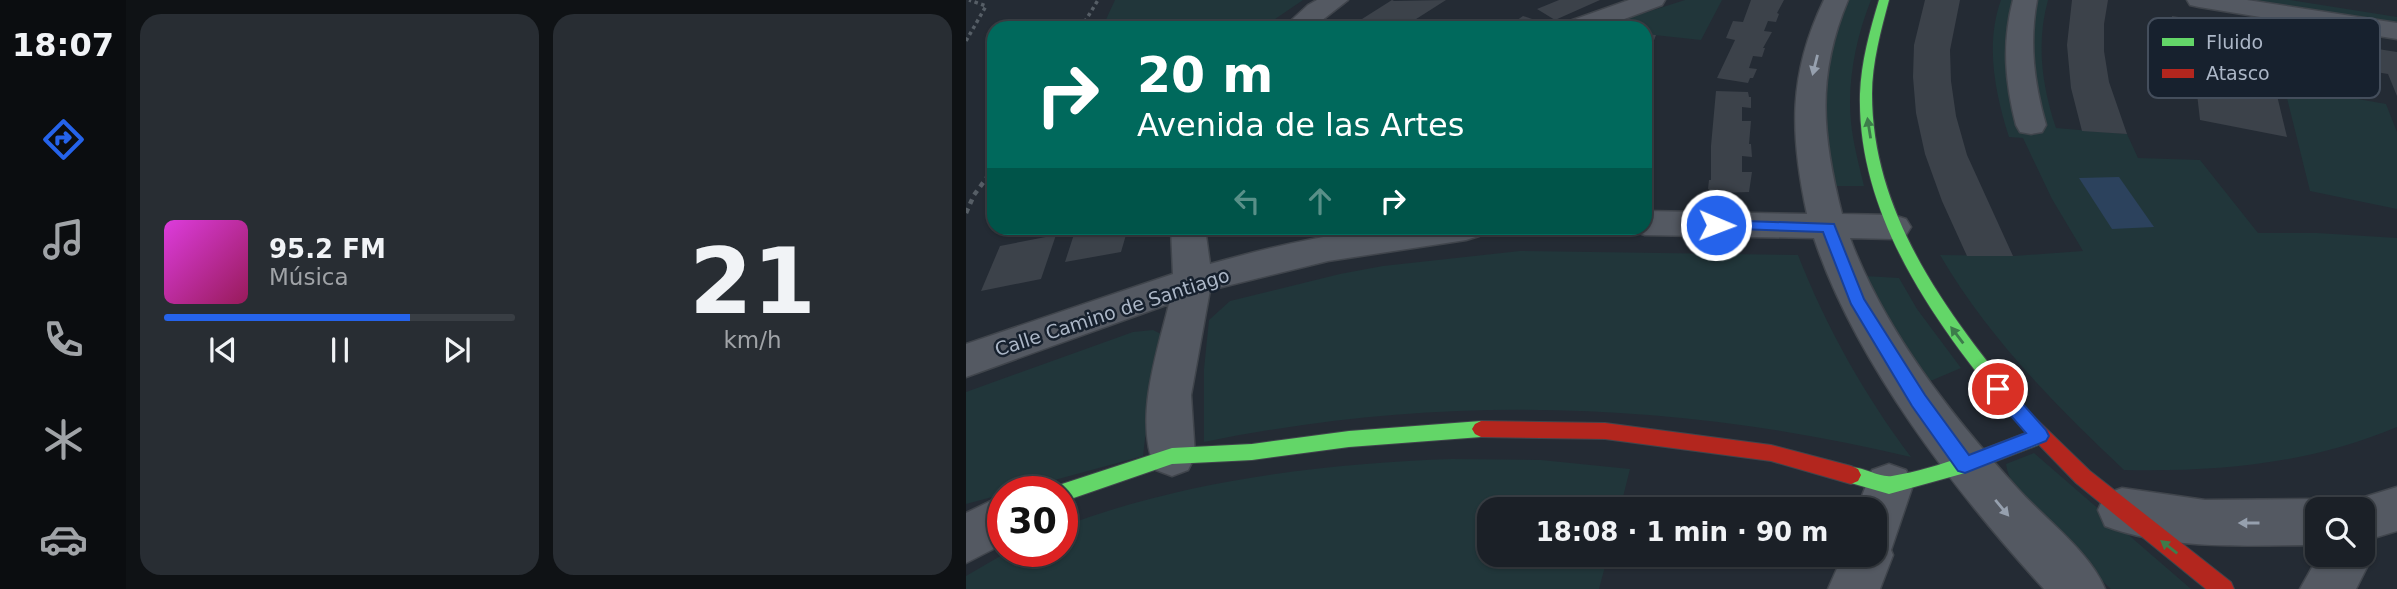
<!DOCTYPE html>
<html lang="es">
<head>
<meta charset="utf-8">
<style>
	:root { --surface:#1b2027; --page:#282d33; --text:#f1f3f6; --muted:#a0a3a7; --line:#393e44; --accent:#2563eb }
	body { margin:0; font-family:"DejaVu Sans",sans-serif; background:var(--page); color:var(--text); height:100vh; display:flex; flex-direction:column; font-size:26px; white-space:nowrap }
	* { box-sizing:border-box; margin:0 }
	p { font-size:23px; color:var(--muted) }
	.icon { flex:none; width:38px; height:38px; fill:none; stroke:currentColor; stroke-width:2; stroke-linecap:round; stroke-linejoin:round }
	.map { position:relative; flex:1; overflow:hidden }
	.drawer { display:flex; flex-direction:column; gap:14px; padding:14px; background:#0f1215; width:840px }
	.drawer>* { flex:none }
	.guide { position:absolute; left:21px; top:21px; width:665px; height:214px; border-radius:21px; box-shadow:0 2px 5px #0004,0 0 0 2px var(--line); background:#00695c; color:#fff; overflow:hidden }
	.tools { position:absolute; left:1339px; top:497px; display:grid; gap:14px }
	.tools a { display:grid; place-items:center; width:70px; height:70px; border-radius:14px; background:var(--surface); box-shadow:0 2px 5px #0004,0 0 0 2px var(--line); font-size:35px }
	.speed { position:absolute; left:21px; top:476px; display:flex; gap:14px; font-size:35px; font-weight:700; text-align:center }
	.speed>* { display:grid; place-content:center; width:91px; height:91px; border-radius:50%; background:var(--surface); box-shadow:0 2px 5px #0004,0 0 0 2px var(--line); line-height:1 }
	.speed .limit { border:10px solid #d22; background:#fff; color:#111 }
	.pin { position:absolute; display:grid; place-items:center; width:60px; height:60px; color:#fff; margin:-30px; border:4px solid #fff; border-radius:50%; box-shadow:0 2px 7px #0007 }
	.me { position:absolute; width:77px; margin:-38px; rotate:91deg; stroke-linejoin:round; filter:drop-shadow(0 0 5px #0008) }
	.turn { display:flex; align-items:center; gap:24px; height:147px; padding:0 35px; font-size:32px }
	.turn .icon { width:91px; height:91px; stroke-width:2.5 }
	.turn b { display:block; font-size:49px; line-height:60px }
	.lanes { display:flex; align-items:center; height:66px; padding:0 35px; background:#0003; justify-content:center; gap:35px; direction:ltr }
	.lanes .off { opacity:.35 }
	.drawer .card { flex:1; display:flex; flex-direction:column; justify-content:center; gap:10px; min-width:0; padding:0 24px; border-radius:21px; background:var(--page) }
	.drawer .dial { align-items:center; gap:0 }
	.dial b { font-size:91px; line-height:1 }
	.song { display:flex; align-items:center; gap:21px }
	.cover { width:84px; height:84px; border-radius:10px; background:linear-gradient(135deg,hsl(300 70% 55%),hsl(330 70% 35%)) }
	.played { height:7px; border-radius:4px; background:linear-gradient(90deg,var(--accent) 70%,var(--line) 70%) }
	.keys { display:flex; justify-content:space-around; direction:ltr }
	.drawer .tiles { flex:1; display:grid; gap:14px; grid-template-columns:repeat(2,1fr) }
	.trip { position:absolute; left:511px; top:497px; width:410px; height:70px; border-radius:21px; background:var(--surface); box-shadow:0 2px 5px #0004,0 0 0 2px var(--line); font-weight:700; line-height:70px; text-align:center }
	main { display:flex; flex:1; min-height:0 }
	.menu { display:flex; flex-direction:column; width:126px; justify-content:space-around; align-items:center; background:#0b0d10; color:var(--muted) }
	.menu .icon { width:49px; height:49px }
	.menu .current { color:var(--accent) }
	.menu b { font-size:32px; color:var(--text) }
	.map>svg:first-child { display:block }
</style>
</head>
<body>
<main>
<nav class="menu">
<b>18:07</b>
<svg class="icon current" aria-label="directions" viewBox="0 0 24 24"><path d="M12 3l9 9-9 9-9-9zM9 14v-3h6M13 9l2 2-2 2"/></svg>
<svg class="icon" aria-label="music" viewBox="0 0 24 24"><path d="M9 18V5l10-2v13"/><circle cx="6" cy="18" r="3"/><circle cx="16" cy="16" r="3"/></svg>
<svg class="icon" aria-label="phone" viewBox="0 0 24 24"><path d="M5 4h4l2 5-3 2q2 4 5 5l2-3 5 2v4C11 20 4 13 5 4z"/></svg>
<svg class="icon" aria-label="climate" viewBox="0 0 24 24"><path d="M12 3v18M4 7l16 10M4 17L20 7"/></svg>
<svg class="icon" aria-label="car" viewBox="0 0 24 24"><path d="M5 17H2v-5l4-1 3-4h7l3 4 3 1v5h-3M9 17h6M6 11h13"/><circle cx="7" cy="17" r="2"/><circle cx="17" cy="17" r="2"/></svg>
</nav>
<section class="drawer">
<div class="tiles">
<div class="card">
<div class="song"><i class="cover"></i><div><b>95.2 FM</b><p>Música</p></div></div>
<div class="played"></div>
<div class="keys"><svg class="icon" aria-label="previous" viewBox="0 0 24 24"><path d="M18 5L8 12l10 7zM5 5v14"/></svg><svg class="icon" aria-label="pause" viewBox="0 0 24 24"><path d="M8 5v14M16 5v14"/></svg><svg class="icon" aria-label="next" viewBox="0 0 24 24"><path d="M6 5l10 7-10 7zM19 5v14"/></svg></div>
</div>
<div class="card dial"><b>21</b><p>km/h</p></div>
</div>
</section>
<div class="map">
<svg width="1431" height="589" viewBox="0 0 1431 589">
	<rect width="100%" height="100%" fill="#242b34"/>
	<!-- green -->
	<path fill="#21363a" d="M149 0H337L296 28H136Z
		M719 0H756L735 40 679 34V28H631Z
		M882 0H905C890 37 881 82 885 122 887 143 893 165 898 186H867C855 108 854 75 882 0Z
		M1035 0H1082C1070 43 1076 86 1090 128L1161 134 1172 158 1234 160 1292 233H1351L1431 238V427C1343 464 1252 472 1158 470 1089 405 1022 337 974 255L1047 256 1117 251 1086 199 1057 138 1043 137C1029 93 1019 44 1035 0Z
		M1260 0H1324L1431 17V26Z
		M1318 86 1420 104 1431 132V209L1344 191Z
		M554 251 832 255C860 327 899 396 945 457 709 401 477 393 238 442V369L243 320 264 301 374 274 417 266Z
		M899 276 933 278 951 309 995 368 962 382 919 315Z
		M187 330 197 335 183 405 177 456 0 504V392L167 332Z
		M1068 453 1225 589H1145C1115 560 1045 503 1040 464Z
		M486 459 575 460 664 469 654 509H523V555H642L633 589H0V576L43 551H96V527C214 481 360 463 486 459Z"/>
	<!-- water -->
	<path fill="#2c425d" d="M1153 177 1188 227 1146 229 1113 178Z"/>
	<!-- building -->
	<path fill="#3c424a" d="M426 0 428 1 480 0 436 28H387L400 20 396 19Z
		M593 0H634L589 20 571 9Z
		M785 0H818L811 13 813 14 810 22 802 21 798 31 806 32 797 48H799L796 57 787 56 783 68 791 69 787 78H784L782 83 751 78 769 40 760 38 767 21 777 22Z
		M959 0H994L984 50 985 81 990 116 1001 155 1047 256H1001L976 201 959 154 950 113 947 77 948 45Z
		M1106 0H1142L1138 24V51L1143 82 1161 134 1116 131 1105 88 1101 45Z
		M557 16 581 24 575 28H540Z
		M1206 16 1265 25 1268 43 1295 48 1291 30 1353 39 1359 58 1388 63 1380 44 1431 52V96L1422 74 1392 69 1400 90 1333 78 1327 58 1301 54 1321 137 1234 120 1225 41 1208 38Z
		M679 34 690 35 679 64Z
		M750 91 782 92 783 97H785V108L776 107V121H785L783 144H785L786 157 776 156V172H786L783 192 753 193 742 189 743 180H745V146Z
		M679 147H681L686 185 679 186Z
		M110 228H162L155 252 99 262Z
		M90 235 75 279 15 291 34 246Z"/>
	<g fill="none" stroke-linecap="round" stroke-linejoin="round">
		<defs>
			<path id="street" d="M351 0H382L346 28H317L342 5Z
				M663 0H699L696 5 634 28H597L601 22Z
				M858 0H882C850 76 856 136 876 214L927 215 940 219 945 227 940 235 927 239 884 238C919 332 986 416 1052 489 1079 519 1124 552 1139 589H1078C990 493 889 362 848 238L679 235 667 231 664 228H679V211L841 214C824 134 822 75 858 0Z
				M1047 0H1071C1063 43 1068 83 1080 125L1076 132 1065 134 1054 132 1050 125C1039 82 1036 43 1047 0Z
				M1221 0H1281L1431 23V39L1233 7 1224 5Z
				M205 228H239L244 264C333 239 425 219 518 228L513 236 500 240 362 261 244 290 225 395 229 456 222 470 206 476 190 470C167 422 191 353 203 304L0 377V344L207 274Z
				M923 464 940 470 947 485 925 550 927 555 914 589H862L877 555H908V509H891L906 470Z
				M1431 487V531L1401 540 1407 555 1390 589H1334L1353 555H1396V509H1376L1379 503Z
				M1156 488 1239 500 1351 499 1368 506 1370 509H1351V545C1281 545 1206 551 1139 526L1132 510 1139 494Z
				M37 495V544L0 563V513Z"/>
			<path id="fast" d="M913 0H923C915 30 906 63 906 94 906 217 985 319 1060 409L1063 414 1060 419 1054 422 1048 419C972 327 891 219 894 94 895 62 904 30 913 0Z
				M515 421 521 424 524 429 521 434 515 437 383 447 286 460 206 464 96 502V492H87L89 487 96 484 206 448 286 444 383 431Z
				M1073 428 1080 430 1082 436 1080 442 999 473 923 494 878 481 875 475 878 469C894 463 910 478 926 476 977 468 1025 445 1073 428Z"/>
			<path id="jam" d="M1054 406 1060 409 1124 471 1265 582 1268 589H1240L1110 483 1048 419 1045 414 1048 409Z
				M515 421 639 423 805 445 885 466 892 469 895 475 892 481 885 484 805 461 639 439 515 437 509 434 506 429 509 424Z"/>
		</defs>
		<!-- street casing -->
		<use href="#street" stroke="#40454c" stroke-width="3"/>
		<!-- fast casing -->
		<use href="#fast" stroke="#40454c" stroke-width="2"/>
		<!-- jam casing -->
		<use href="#jam" stroke="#40454c" stroke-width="2"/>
		<!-- path-far1 -->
		<path stroke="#565e66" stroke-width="3.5" stroke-dasharray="3.5 3.5" stroke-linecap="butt" d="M115 28 132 0
			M0 41 20 6 3 0"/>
		<!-- path -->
		<path stroke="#565e66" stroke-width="4.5" stroke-dasharray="5 5" stroke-linecap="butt" d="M0 213 8 195 28 168"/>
		<!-- street -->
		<use href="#street" fill="#545962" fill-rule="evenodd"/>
		<!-- fast -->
		<use href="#fast" fill="#63d668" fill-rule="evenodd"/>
		<!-- jam -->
		<use href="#jam" fill="#b3261e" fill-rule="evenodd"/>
	</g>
	<!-- one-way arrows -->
	<defs><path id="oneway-solid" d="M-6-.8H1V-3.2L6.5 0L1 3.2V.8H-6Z" transform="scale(1.75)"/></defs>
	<g fill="#96a0ae">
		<use href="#oneway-solid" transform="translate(849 65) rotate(104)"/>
		<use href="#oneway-solid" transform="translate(1036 508) rotate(50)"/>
		<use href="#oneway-solid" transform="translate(1283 523) rotate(180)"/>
	</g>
	<g fill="#3d7c4b">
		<use href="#oneway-solid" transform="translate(903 128) rotate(-99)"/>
		<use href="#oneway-solid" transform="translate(991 335) rotate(-127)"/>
		<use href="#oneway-solid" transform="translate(1203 547) rotate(-142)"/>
	</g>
	<!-- route -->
	<path fill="#2563eb" stroke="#184099" stroke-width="2" d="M750 220 868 224 898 299 959 395 1003 455 1060 433 1026 394 1024 389 1026 384 1032 382 1039 384 1080 430 1083 436 1080 441 999 473 992 471 946 406 885 304 857 232 745 228 743 225Z"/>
	<g text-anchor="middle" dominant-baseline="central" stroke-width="5" stroke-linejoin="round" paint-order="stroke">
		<!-- street labels -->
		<g font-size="19" fill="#acb7c7" stroke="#17212e">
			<text transform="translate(146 312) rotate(-18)">Calle Camino de Santiago</text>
		</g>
	</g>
	<!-- legend -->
	<rect x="1182" y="18" width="232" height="80" rx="10" fill="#17212e" stroke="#444e5c" stroke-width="2"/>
	<rect x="1196" y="38" width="32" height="8" fill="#63d668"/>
	<rect x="1196" y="69" width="32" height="9" fill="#b3261e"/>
	<g font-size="19" fill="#acb7c7">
		<text x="1240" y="49">Fluido</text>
		<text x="1240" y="80">Atasco</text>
	</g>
</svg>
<div class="tools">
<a><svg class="icon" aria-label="search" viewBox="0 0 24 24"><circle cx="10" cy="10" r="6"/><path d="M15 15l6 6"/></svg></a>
</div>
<div class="speed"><div class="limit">30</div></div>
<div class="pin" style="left:1032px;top:389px;background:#d93025"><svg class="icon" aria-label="arrive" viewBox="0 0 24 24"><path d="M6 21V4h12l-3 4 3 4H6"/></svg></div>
<svg class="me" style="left:750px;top:225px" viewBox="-20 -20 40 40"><circle r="17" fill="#2563eb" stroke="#fff" stroke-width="3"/><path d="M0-11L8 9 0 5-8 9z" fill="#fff"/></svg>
<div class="trip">18:08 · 1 min · 90 m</div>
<div class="guide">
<div class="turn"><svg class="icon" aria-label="right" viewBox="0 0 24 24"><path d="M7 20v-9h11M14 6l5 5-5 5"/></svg><div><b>20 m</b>Avenida de las Artes</div></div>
<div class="lanes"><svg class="icon off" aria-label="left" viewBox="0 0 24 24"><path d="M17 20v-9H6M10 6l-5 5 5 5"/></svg><svg class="icon off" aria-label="ahead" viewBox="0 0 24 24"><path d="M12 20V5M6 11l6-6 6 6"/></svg><svg class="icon" aria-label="right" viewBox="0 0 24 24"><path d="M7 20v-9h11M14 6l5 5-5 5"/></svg></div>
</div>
</div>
</main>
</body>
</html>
